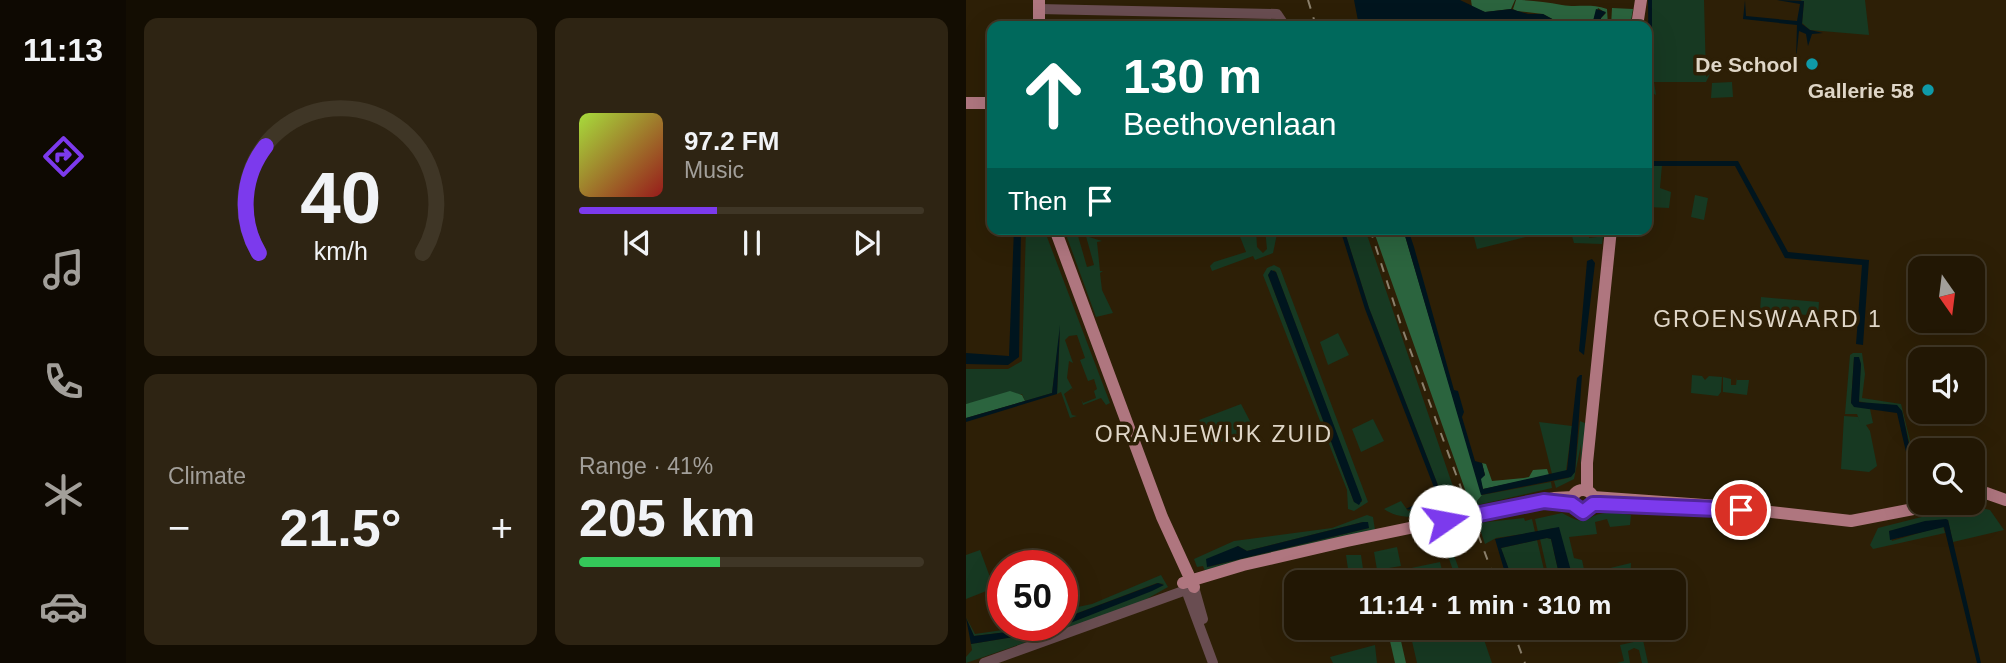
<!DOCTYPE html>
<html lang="en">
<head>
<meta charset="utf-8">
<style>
	:root { --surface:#221704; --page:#2e2413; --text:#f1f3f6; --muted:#a29f9a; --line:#3f3626; --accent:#7c3aed }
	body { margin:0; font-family:Helvetica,sans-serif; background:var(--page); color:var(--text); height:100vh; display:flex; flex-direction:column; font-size:26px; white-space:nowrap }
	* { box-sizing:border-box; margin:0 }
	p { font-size:23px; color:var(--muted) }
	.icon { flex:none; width:38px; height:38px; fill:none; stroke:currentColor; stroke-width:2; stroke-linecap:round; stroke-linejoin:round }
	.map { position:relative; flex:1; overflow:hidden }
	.panel { display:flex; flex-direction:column; gap:18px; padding:18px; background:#130d02; width:840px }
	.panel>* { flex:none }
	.hud { position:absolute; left:21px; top:21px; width:665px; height:214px; border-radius:14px; box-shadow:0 7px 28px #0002,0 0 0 2px var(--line); background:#00695c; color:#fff; overflow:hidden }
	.needle { width:46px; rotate:166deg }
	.fabs { position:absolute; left:942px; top:256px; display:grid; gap:14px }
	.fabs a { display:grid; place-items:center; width:77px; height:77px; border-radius:14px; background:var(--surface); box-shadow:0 7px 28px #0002,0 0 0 2px var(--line); font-size:35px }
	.speed { position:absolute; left:21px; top:550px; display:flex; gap:14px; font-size:35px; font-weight:700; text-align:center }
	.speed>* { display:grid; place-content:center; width:91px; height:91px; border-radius:50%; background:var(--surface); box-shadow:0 7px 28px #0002,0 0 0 2px var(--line); line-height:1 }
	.speed .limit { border:10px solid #d22; background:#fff; color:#111 }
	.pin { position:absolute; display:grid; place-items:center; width:60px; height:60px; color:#fff; margin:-30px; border:4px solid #fff; border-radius:50%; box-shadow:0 2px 7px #0007 }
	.me { position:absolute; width:77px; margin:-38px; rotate:78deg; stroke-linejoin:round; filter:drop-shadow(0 0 5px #0008) }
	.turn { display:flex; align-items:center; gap:24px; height:147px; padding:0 21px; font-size:32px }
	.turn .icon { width:91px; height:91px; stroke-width:2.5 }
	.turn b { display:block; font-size:49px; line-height:60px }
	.then { display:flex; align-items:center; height:66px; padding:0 21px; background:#0003; gap:14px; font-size:26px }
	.big { font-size:52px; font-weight:700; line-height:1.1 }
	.panel .widget { flex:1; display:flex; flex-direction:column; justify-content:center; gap:10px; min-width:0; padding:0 24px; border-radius:14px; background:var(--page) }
	.panel .dial { align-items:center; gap:0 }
	.dial svg { height:182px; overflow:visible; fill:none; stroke:var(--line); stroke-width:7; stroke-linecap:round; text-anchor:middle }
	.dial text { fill:var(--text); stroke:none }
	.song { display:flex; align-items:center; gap:21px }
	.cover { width:84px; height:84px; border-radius:10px; background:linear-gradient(135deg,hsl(80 70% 55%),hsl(0 70% 35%)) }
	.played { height:7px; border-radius:4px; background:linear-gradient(90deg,var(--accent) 40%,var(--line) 40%) }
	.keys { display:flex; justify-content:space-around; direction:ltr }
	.heat { display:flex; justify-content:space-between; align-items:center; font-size:38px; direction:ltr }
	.charge { height:10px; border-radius:5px; background:linear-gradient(90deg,#34c759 41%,var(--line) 0) }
	.panel .tiles { flex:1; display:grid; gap:18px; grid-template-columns:repeat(2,1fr) }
	.trip { position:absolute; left:318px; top:570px; width:402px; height:70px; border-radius:14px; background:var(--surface); box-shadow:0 7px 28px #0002,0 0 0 2px var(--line); font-weight:700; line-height:70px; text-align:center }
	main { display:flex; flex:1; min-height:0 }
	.tabs { display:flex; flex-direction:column; width:126px; justify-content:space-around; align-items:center; background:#0e0902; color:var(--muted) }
	.tabs .icon { width:49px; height:49px }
	.tabs .current { color:var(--accent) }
	.tabs b { font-size:32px; color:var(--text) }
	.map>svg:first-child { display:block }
</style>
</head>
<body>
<main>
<nav class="tabs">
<b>11:13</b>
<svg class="icon current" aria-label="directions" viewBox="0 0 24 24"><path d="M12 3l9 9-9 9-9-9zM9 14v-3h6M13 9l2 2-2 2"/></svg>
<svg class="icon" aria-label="music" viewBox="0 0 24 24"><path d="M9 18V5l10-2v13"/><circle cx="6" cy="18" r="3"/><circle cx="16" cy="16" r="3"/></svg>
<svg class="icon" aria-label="phone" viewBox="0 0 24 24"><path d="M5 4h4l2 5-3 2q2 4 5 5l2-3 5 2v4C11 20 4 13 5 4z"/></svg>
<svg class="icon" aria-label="climate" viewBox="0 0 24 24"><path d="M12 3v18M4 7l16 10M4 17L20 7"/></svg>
<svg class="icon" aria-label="car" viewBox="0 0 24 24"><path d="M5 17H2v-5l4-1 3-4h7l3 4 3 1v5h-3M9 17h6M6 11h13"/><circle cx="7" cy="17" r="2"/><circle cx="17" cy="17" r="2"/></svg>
</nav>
<section class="panel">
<div class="tiles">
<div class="widget dial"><svg viewBox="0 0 100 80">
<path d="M14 69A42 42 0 1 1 86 69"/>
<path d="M14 69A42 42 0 0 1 17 22" stroke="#7c3aed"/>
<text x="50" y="56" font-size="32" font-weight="700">40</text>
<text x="50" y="72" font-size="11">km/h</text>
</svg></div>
<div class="widget">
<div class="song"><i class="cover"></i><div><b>97.2 FM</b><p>Music</p></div></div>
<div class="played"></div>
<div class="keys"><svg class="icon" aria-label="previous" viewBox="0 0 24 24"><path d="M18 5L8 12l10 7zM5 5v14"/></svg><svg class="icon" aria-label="pause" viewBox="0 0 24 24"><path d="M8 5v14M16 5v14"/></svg><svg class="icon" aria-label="next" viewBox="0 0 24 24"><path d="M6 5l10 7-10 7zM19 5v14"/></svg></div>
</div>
<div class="widget"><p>Climate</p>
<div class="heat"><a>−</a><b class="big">21.5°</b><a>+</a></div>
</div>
<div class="widget"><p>Range · 41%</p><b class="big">205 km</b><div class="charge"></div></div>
</div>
</section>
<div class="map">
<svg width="1040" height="663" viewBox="0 0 1040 663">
	<rect width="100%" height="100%" fill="#2d1f06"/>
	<!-- green -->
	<path fill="#173922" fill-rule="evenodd" d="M686 0H738L740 77 744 74 740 82H688L690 95 681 90V85H684Z
		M899 0 903 35 844 30 836 23 838 2 834 0Z
		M766 82 767 97 745 98 746 83Z
		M696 165 694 188 705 192 703 208 682 207 681 215V166Z
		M729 195 742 198 738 220 725 217Z
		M60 229H78L144 403 140 405 135 398 117 405 115 398 117 403 130 398 128 391 131 389 128 379 122 381 114 360 119 358 111 335 103 336 99 340 107 363 103 361 101 378 109 393 106 388 98 394 106 415 111 416 104 418 95 392 91 394 94 331 86 393 59 401 56 394 0 404V369H42L56 361Z
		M98 229H110L121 267 128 265 118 229H123V237L136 241 131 242 134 271H137L134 273 136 290 147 313 130 317Z
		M271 229H290L291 247 297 253 301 249 299 229H312L307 253 289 260 287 256 246 271 244 266 248 262 280 252Z
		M378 229H399L494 507C470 512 440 525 418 509L435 501 442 511 474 498 475 493 403 308Z
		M523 229H532L533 237 559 229 588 230 511 249 507 233Z
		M604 229H623V238L631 237V229H638L636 244 608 243Z
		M308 265 314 268 402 502 388 511 382 509 381 490 297 275 301 268ZM308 270 310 272 396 502H388L302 275Z
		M795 297 853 302 852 316 794 311Z
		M372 333 383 355 362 365 354 342Z
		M887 353H896L899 374 896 398 935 404 936 408 953 477 954 489 936 411 892 401 895 364 892 357 888 358 885 403 904 409 907 423 900 425 904 431 911 466 903 472 875 469 878 416 892 417 895 425 891 414H879L884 355Z
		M726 375 736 376 739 380 743 376 756 377 755 392 752 396 725 393Z
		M757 377 765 379V385H770L771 377V380H783L781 395 757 392Z
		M275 404 285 423V430L246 445 233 420Z
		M407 419 418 441 395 452 386 429Z
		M614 421 621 424 614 465 615 444 608 479 590 488 588 481 602 478 609 472Z
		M573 422 606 426 600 471 586 474Z
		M585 482 586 488 507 506 516 495Z
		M1003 505 1024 510 1038 530 987 542 982 520 923 531 926 541 977 526 979 533 907 549 904 545 912 528Z
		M596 513C627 530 616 515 640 513 648 512 657 514 665 515L664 525 644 527 641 519 629 522 631 534 603 537 608 558 616 560 619 574 665 563 664 583H657L653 573 608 582 587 528 572 532 569 519Z
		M401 515 407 517 409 530 239 571 237 566 231 567 228 559 268 541 366 528ZM397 522 403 528 242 567 272 546 281 551Z
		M558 518 559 521 566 519 569 532 530 538 519 544 512 523Z
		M481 536 498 583H428L430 579 426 572 474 562 477 574 486 572 487 580 490 579 482 556H472L469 539Z
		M581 538 585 539 595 583H584L574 539Z
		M571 540 579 574 547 582 535 548Z
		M431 547 435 566 411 570 408 552Z
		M14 550 28 588 0 599V555Z
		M380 555H395L397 569 394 576H383Z
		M195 575 202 587 177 601 89 633 84 625 94 627 198 584 191 583 96 619V612L100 613 107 608 126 604Z
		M0 617 9 634 71 625 75 637 0 663V657L6 650 5 644 71 633 68 629 8 636Z
		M443 628H514L526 663H451Z
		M677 640 682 663H676L673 650 668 648 662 651 664 663H651L658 661 654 645Z
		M409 645 411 663H367L364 657Z"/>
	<!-- forest -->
	<path fill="#2b643e" d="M505 0H549L545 9 519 12 506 7Z
		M550 0C566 0 580 2 596 5 612 8 622 3 641 9L642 26H634L635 18 640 13 632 8 627 21H590L577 14 551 11 547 9Z
		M646 8 667 9 664 26H645Z
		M407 229H437L516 495 507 506 502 498Z
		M44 391 56 395 59 401 0 418V404Z
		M516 463 520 464 526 481 558 478 563 477 567 470 581 469 583 475 517 489 514 479 519 475Z
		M421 628H432L440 663H429Z"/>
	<!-- water -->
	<path fill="#00151e" d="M388 0H494L519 12 545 9 562 14H577L590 21H627L630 9 640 12 635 18 634 26H393Z
		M682 0H686V83L683 85Z
		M779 0 780 16 831 21 834 4 811 0 838 1 836 24 844 30 857 33 846 34 842 46 840 34 833 31 830 60 831 25 777 19Z
		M681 161H772L822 252 903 260 897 345 890 344 896 265 819 258 769 166H681Z
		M48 229H55L53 357 42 365 0 364V353L43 356Z
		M374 229H378L403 308 475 493 474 498 449 510 440 509 465 496 469 490 399 309Z
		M437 229H442L448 247 488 390 492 391 498 412 496 417 509 461 516 463 519 475 515 479 517 489 601 470 611 378 614 375H616L609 472 605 477 515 495Z
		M626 259 629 263 618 355 613 351 621 261Z
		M305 270 310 272 396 500 393 505 388 502 302 275Z
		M94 325 91 394 0 422V418L86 393Z
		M888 357H893L895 364 893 402 931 405 936 411 954 497 950 495 931 413 888 407 885 403Z
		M980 519 982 520 1015 663H1011L978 527 924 540 923 531 959 521Z
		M397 522H402L403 528 241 567 240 559 272 546 281 551Z
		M593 527 608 582 653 573 657 583H595L585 539 581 538 535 548 548 583H542L529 539Z
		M192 583 198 585 186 591 94 627 90 626 96 625V619Z
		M0 618 8 636 68 629 71 633 5 644Z"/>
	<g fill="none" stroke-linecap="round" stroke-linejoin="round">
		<!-- minor -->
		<path stroke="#694d51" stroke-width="10" d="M73 9 311 14 319 26
			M228 587 237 619
			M18 663 220 590 247 663"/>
		<!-- major -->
		<path stroke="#af767f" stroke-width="12" d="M73 26V0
			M671 26 675 0
			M0 103H26
			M89 229 196 517 228 587
			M606 501a11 11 0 1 1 22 0a11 11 0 1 1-22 0Z
			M621 491V463L645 229
			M627 497 752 506 885 521 984 502
			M1006 497 1020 493 1040 500
			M217 583 277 565 381 541 588 498 607 497"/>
		<!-- rail -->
		<path stroke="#8b806c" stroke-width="2" stroke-dasharray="9 9" stroke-linecap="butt" d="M342 0 350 26
			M404 229 435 325 530 583
			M546 628 559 663"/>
	</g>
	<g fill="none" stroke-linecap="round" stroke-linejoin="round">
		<defs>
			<path id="route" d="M479 521 578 501 606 504 617 512 627 504H634L775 510"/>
		</defs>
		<!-- route casing -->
		<use href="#route" stroke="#51269a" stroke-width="18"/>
		<!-- route -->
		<use href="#route" stroke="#7c3aed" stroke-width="12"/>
	</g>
	<!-- markers -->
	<g fill="#0f9aa8" stroke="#2d1f06" stroke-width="2.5">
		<circle cx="846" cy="64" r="7"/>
		<circle cx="962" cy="90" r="7"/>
	</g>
	<g text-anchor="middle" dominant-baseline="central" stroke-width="7" stroke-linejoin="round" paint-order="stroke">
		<!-- poi labels -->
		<g font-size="21" font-weight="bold" fill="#dfd6c7" stroke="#2d1f06" text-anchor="end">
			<text x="832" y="64">De School</text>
			<text x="948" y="90">Gallerie 58</text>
		</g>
		<!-- neighbourhood labels -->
		<g font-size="23" letter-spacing="2" fill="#dfd6c7" stroke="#2d1f06">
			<text x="802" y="319">GROENSWAARD 1</text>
			<text x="248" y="434">ORANJEWIJK ZUID</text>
		</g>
	</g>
</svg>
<div class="fabs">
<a><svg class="needle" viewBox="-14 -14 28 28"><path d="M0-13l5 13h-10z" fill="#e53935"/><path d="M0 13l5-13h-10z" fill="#a29f9a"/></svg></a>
<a><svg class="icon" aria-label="sound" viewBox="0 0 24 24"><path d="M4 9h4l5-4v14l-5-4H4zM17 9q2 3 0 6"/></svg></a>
<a><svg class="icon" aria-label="search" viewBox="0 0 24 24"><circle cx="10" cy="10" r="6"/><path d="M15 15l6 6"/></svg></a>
</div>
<div class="speed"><div class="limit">50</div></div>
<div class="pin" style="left:775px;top:510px;background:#d93025"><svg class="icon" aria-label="arrive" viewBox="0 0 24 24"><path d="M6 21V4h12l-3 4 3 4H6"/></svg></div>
<svg class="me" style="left:479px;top:521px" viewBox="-20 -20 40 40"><circle r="19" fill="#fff"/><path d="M0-13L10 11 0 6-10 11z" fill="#7c3aed"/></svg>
<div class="trip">11:14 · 1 min · 310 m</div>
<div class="hud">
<div class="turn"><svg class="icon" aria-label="ahead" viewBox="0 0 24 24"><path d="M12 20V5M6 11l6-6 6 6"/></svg><div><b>130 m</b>Beethovenlaan</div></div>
<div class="then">Then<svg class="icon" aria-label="arrive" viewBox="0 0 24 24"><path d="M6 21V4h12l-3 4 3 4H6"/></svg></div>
</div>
</div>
</main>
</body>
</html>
